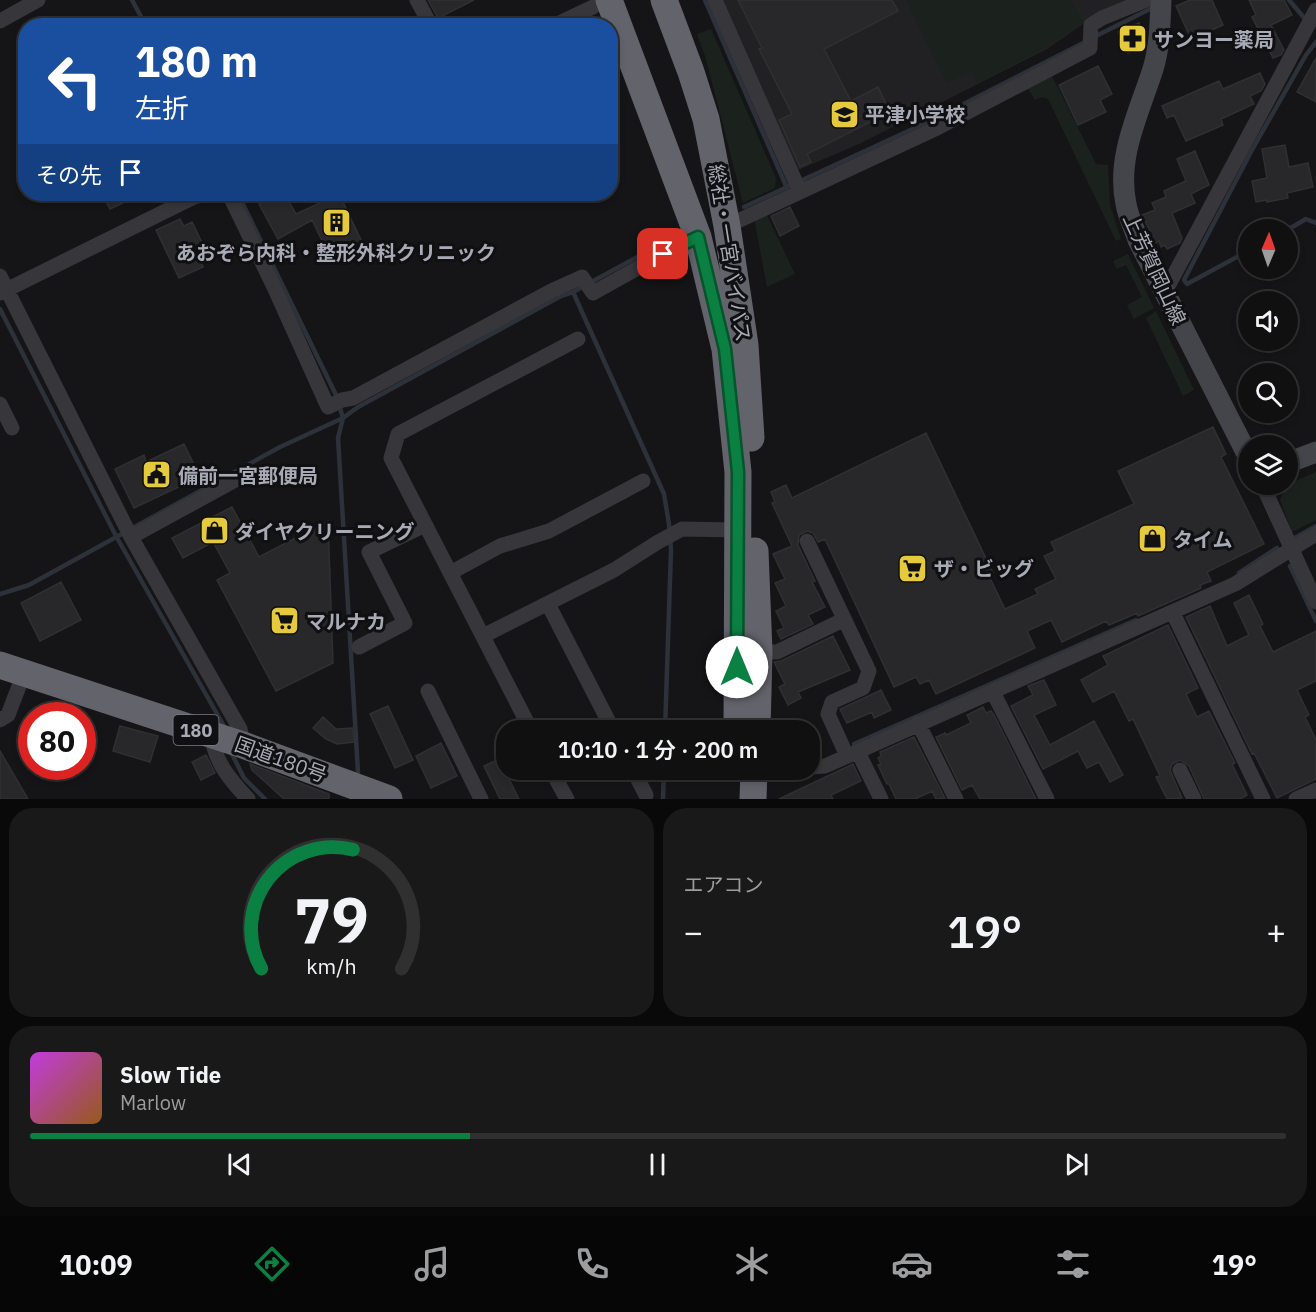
<!DOCTYPE html>
<html lang="ja">
<head>
<meta charset="utf-8">
<style>
	:root { --surface:#101011; --page:#19191a; --text:#f1f3f6; --muted:#9c9d9f; --line:#303031; --accent:#0b8043 }
	body { margin:0; font-family:"IBM Plex Sans","Noto Sans JP",sans-serif; background:var(--page); color:var(--text); height:100vh; display:flex; flex-direction:column; font-size:22px; white-space:nowrap }
	* { box-sizing:border-box; margin:0 }
	p { font-size:20px; color:var(--muted) }
	.icon { flex:none; width:33px; height:33px; fill:none; stroke:currentColor; stroke-width:2; stroke-linecap:round; stroke-linejoin:round }
	.map { position:relative; height:799px; overflow:hidden }
	.sheet { display:flex; flex-direction:column; gap:9px; padding:9px; background:#090909; flex:1 }
	.sheet>* { flex:none }
	.top-card { position:absolute; left:18px; top:18px; width:600px; height:183px; border-radius:24px; box-shadow:0 3px 9px #0003,0 0 0 2px var(--line); background:#1a4fa0; color:#fff; overflow:hidden }
	.needle { width:39px; rotate:2deg }
	.fabs { position:absolute; left:1238px; top:219px; display:grid; gap:12px }
	.fabs a { display:grid; place-items:center; width:60px; height:60px; border-radius:50%; background:var(--surface); box-shadow:0 3px 9px #0003,0 0 0 2px var(--line); font-size:30px }
	.speed { position:absolute; left:18px; top:702px; display:flex; gap:12px; font-size:30px; font-weight:700; text-align:center }
	.speed>* { display:grid; place-content:center; width:78px; height:78px; border-radius:50%; background:var(--surface); box-shadow:0 3px 9px #0003,0 0 0 2px var(--line); line-height:1 }
	.speed .limit { border:9px solid #d22; background:#fff; color:#111 }
	.pin { position:absolute; display:grid; place-items:center; width:51px; height:51px; color:#fff; margin:-26px; border-radius:12px; box-shadow:0 3px 9px #0006 }
	.me { position:absolute; width:66px; margin:-33px; rotate:0deg; stroke-linejoin:round; filter:drop-shadow(0 0 4px #0008) }
	.turn { display:flex; align-items:center; gap:21px; height:126px; padding:0 18px; font-size:27px }
	.turn .icon { width:78px; height:78px; stroke-width:2.5 }
	.turn b { display:block; font-size:42px; line-height:51px }
	.then { display:flex; align-items:center; height:57px; padding:0 18px; background:#0003; gap:12px; font-size:22px }
	.big { font-size:45px; font-weight:600; line-height:1.1 }
	.sheet .tile { flex:1; display:flex; flex-direction:column; justify-content:center; gap:9px; min-width:0; padding:0 21px; border-radius:24px; background:var(--page) }
	.sheet .dial { align-items:center; gap:0 }
	.dial svg { height:156px; overflow:visible; fill:none; stroke:var(--line); stroke-width:7; stroke-linecap:round; text-anchor:middle }
	.dial text { fill:var(--text); stroke:none }
	.song { display:flex; align-items:center; gap:18px }
	.cover { width:72px; height:72px; border-radius:9px; background:linear-gradient(135deg,hsl(290 70% 55%),hsl(30 70% 35%)) }
	.played { height:6px; border-radius:3px; background:linear-gradient(90deg,var(--accent) 35%,var(--line) 35%) }
	.keys { display:flex; justify-content:space-around; direction:ltr }
	.heat { display:flex; justify-content:space-between; align-items:center; font-size:33px; direction:ltr }
	.sheet .tiles { flex:1; display:grid; gap:9px; grid-template-columns:1fr 1fr }
	.tile:last-child { grid-column:span 2 }
	.trip { position:absolute; left:496px; top:720px; width:324px; height:60px; border-radius:24px; background:var(--surface); box-shadow:0 3px 9px #0003,0 0 0 2px var(--line); font-weight:600; line-height:60px; text-align:center }
	.dock { display:flex; height:96px; justify-content:space-around; align-items:center; background:#060607; color:var(--muted) }
	.dock .icon { width:42px; height:42px }
	.dock .on { color:var(--accent) }
	.dock b { font-size:27px; color:var(--text) }
	.map>svg:first-child { display:block }
</style>
</head>
<body>
<div class="map">
<svg width="1316" height="799" viewBox="0 0 1316 799">
	<rect width="100%" height="100%" fill="#151517"/>
	<!-- built -->
	<path fill="#212123" d="M721 0H1132L1099 13 1047 49 978 84 859 144 794 172Z"/>
	<!-- green -->
	<path fill="#1b211d" d="M906 0H1071L1083 23 1046 47 978 83 971 71 947 83Z
		M711 29 776 178 775 188 743 203 706 59 697 34Z
		M1051 74 1096 164 1108 165 1110 205 1121 239 1116 241 1048 99 1042 97 1035 100 1027 87Z
		M766 213 795 274 767 287 754 218Z
		M1128 254 1154 308 1134 319 1127 305 1142 297 1126 265 1117 269 1113 261Z
		M1156 311 1194 390 1183 396 1146 318Z
		M1316 472V520L1292 532 1280 500 1286 485Z"/>
	<g fill="none" stroke-linecap="round" stroke-linejoin="round">
		<!-- stream -->
		<path stroke="#2c313a" stroke-width="4.5" d="M132 0 146 26
			M705 0 787 188
			M1289 0 1306 20
			M1094 37 1154 7
			M238 194 336 395 343 418 338 438 358 772
			M744 207 930 121 1087 41
			M1287 230 1306 219 1316 223
			M1248 251 1187 284 1184 280 1253 148 1306 55 1316 42
			M573 292 664 494 669 524 671 550 665 730
			M0 309 116 536 225 728
			M1293 539 1316 526
			M1290 566 1316 621
			M1239 573 1277 548
			M0 594 29 585 280 447 343 418 358 407 561 296 573 292 654 248
			M854 744 1136 620
			M232 754 244 778 265 799
			M777 779 786 775
			M663 799 664 770"/>
	</g>
	<!-- building -->
	<path fill="#28282a" stroke="#302f32" stroke-width="1.5" d="M428 0H474L438 18Z
		M738 0H892L898 11 824 49 851 101 878 87 890 112 807 154 811 162 800 167 779 120 792 114 759 49 762 48Z
		M1190 0H1212L1223 25 1191 39 1176 6Z
		M1249 0H1284L1292 15 1271 25 1284 50 1281 55 1273 58 1252 17 1256 15Z
		M1139 23 1145 36 1140 38 1144 46 1128 53 1118 32Z
		M1316 58V102L1297 92Z
		M1098 66 1112 94 1100 100 1106 112 1078 125 1059 85Z
		M1260 73 1265 84 1261 91 1250 96 1254 104 1221 119 1223 125 1186 141 1174 115 1167 118 1162 106 1219 81 1223 89Z
		M1285 145 1289 167 1308 163 1313 187 1287 193 1288 198 1267 202V200L1256 202 1252 181 1267 178 1262 149Z
		M1195 151 1209 185 1191 194 1195 203 1172 213 1182 238 1180 243 1167 249 1165 245 1161 247 1159 241 1156 243 1142 215 1155 210 1152 203 1166 197 1164 191 1186 181 1177 159Z
		M102 194H142L110 209Z
		M278 194H285L296 214 337 195 340 200H342L362 242 330 257 312 220 278 239 259 204Z
		M790 207 799 226 780 236 771 216Z
		M180 219 184 226 192 222 207 253 198 257 203 267 179 278 156 230Z
		M1213 427 1226 454 1221 457 1264 544 1207 572 1211 581 1200 585 1201 588 1138 616 1137 613 1109 625 1106 621 1062 642 1051 620 1027 631 1035 648 936 694 929 680 920 684 916 677 894 687 825 539 818 542 813 533 807 531 799 535 798 545 815 581 812 582 825 607 808 615 813 624 781 639 777 631 784 628 776 611 786 606 775 583 785 579 773 554 792 546 772 503 775 502 771 492 786 485 792 498 926 433 993 573 989 576 1005 609 1038 594 1035 589 1056 579 1044 556 1055 551 1051 542 1134 504 1118 471Z
		M184 444 200 477 134 508 115 469 144 455 146 462Z
		M232 507 259 557 328 521 333 663 276 691 217 580 230 573 213 542 183 558 172 538Z
		M61 582 81 620 40 641 21 603Z
		M1249 595 1263 624 1260 626 1273 652 1316 631V681L1297 690 1309 715 1305 717 1316 740V779L1277 798 1254 753 1252 754 1186 617 1210 606 1227 646 1249 635 1234 603Z
		M1168 625 1198 688 1186 694 1197 717 1209 711 1235 763 1232 764 1247 795 1240 799H1204L1189 766 1180 760 1172 764 1170 770 1182 798 1167 799 1156 777 1160 776 1133 719 1129 721 1114 691 1093 702 1081 680 1108 665 1103 656Z
		M833 636 850 670 798 692 801 698 788 705 779 687 785 684 774 662 781 661Z
		M1044 680 1056 705 1034 715 1050 745 1094 721 1123 775 1110 782 1099 762 1087 768 1078 751 1043 769 1011 706 1033 695 1028 686Z
		M881 690 891 710 874 718 872 712 847 723 840 709Z
		M388 706 413 760 395 768 370 714Z
		M983 707 986 713 991 711 994 715 1036 799H980L972 785 962 790 936 737 945 733 946 735 971 723 967 715Z
		M323 717 336 729 353 728 354 742 337 744 326 739 313 728Z
		M120 726 158 736 150 762 113 751Z
		M914 737 945 798 936 799 932 791 915 799H896L889 784H887L878 765 881 764 878 758 881 756 880 752Z
		M441 743 457 776 431 788 416 756Z
		M0 751 28 799H0Z
		M206 755 215 773 201 780 192 762Z
		M499 759 519 799H500L484 766Z
		M250 764 329 794V799H284L252 770Z
		M853 764 861 781 831 795 833 799H779Z"/>
	<g fill="none" stroke-linecap="round" stroke-linejoin="round">
		<!-- street -->
		<path stroke="#36363b" stroke-width="15" d="M417 0 431 26
			M715 0 800 192
			M0 21 38 0
			M553 26 593 7
			M229 194 274 287 328 407 342 400 353 398 551 291 582 277 593 293 663 254 698 237
			M727 226 935 129 1090 48 1091 25 1102 18 1146 0
			M0 276 131 537 240 729 243 745
			M1163 289 1167 288 1316 10
			M0 293 194 197 206 194
			M0 404 12 428
			M1262 484 1316 602
			M131 537 250 472
			M807 541 869 671 863 688 832 702 828 714 847 756
			M450 573 500 546 549 531 643 481
			M548 604 613 730
			M1173 613 1263 799
			M483 636 614 570 658 542 682 529 738 530
			M359 647 405 623 369 552 425 525
			M759 652H777L843 620
			M428 691 481 799
			M993 692 1047 799
			M0 720 8 715 24 673
			M918 723 956 799
			M531 730 391 458 398 434 578 339
			M212 735C213 760 231 781 248 799
			M858 752 881 799
			M810 767 825 766 1235 584 1316 534
			M551 770 567 799
			M633 770 646 795
			M1180 770 1194 799
			M1296 799 1316 790"/>
		<!-- secondary -->
		<path stroke="#44454b" stroke-width="21" d="M1161 0C1160 24 1160 46 1153 69 1139 113 1116 157 1126 204 1128 216 1134 228 1138 240L1248 456
			M1287 463 1316 452"/>
		<!-- highway -->
		<path stroke="#63636c" stroke-width="27" d="M609 0 698 237 725 349 738 472 737 730
			M664 0 691 72 706 119 727 226 745 345 751 438
			M755 551 759 652 757 730
			M0 665 243 745 389 799
			M753 799 754 770"/>
	</g>
	<g fill="none" stroke-linecap="round" stroke-linejoin="round">
		<defs>
			<path id="route" d="M663 254 698 237 725 349 738 472 737 667"/>
		</defs>
		<!-- route casing -->
		<use href="#route" stroke="#07532c" stroke-width="15"/>
		<!-- route -->
		<use href="#route" stroke="#0b8043" stroke-width="10"/>
	</g>
	<!-- icons -->
	<defs>
		<symbol id="pharmacy-square" viewBox="-11 -11 22 22"><rect x="-9" y="-9" width="18" height="18" rx="4" fill="#e5ca3e" stroke="#101012"/><path d="M-2-6h4v4h4v4h-4v4h-4v-4h-4v-4h4Z" fill="#111"/></symbol>
		<symbol id="school-square" viewBox="-11 -11 22 22"><rect x="-9" y="-9" width="18" height="18" rx="4" fill="#e5ca3e" stroke="#101012"/><path d="M0-5L7-2L0 1L-7-2ZM-4 1L0 2.5L4 1V4Q0 6-4 4Z" fill="#111"/></symbol>
		<symbol id="building-square" viewBox="-11 -11 22 22"><rect x="-9" y="-9" width="18" height="18" rx="4" fill="#e5ca3e" stroke="#101012"/><path d="M-4-6H4V6H1V3H-1V6H-4ZM-2.5-4.3h1.7v1.8h-1.7ZM.8-4.3h1.7v1.8H.8ZM-2.5-1h1.7V.8h-1.7ZM.8-1h1.7V.8H.8Z" fill="#111"/></symbol>
		<symbol id="civic-square" viewBox="-11 -11 22 22"><rect x="-9" y="-9" width="18" height="18" rx="4" fill="#e5ca3e" stroke="#101012"/><path d="M-.6-6.5H3V-4.5H.6V-3L4-1V1h2V6H-6V1h2V-1L-.6-3ZM-1.2 2.5V6h2.4V2.5Z" fill="#111"/></symbol>
		<symbol id="shop-square" viewBox="-11 -11 22 22"><rect x="-9" y="-9" width="18" height="18" rx="4" fill="#e5ca3e" stroke="#101012"/><path d="M-5-2.5h2.3a2.7 3.5 0 0 1 5.4 0H5L5.5 6h-11ZM-1.5-2.5h3a1.5 2.3 0 0 0-3 0Z" fill="#111"/></symbol>
		<symbol id="supermarket-square" viewBox="-11 -11 22 22"><rect x="-9" y="-9" width="18" height="18" rx="4" fill="#e5ca3e" stroke="#101012"/><path d="M-6-5.5h2.5l.6 2H6L4.5 2H-2.5L-4.4-4H-6ZM-1.5 3.2a1.3 1.3 0 1 0 .1 0ZM3 3.2a1.3 1.3 0 1 0 .1 0Z" fill="#111"/></symbol>
	</defs>
	<g fill-rule="evenodd">
		<use href="#pharmacy-square" x="1116" y="22" width="33" height="33"/>
		<use href="#school-square" x="828" y="98" width="33" height="33"/>
		<use href="#building-square" x="320" y="206" width="33" height="33"/>
		<use href="#civic-square" x="140" y="458" width="33" height="33"/>
		<use href="#shop-square" x="198" y="514" width="33" height="33"/>
		<use href="#shop-square" x="1136" y="522" width="33" height="33"/>
		<use href="#supermarket-square" x="896" y="552" width="33" height="33"/>
		<use href="#supermarket-square" x="268" y="604" width="33" height="33"/>
	</g>
	<g text-anchor="middle" dominant-baseline="central" stroke-width="6" stroke-linejoin="round" paint-order="stroke">
		<!-- shield labels -->
		<rect fill="#101012" stroke="#7a7c85" stroke-width="1.5" x="173.5" y="715" width="45" height="30" rx="4.5"/>
		<g font-size="18" font-weight="bold" fill="#a8aab6">
			<text x="196" y="730">180</text>
		</g>
		<!-- poi labels -->
		<g font-size="20" font-weight="bold" fill="#a8aab6" stroke="#101012" text-anchor="start">
			<text x="1154" y="39">サンヨー薬局</text>
			<text x="865" y="114">平津小学校</text>
			<text x="336" y="252" text-anchor="middle">あおぞら内科・整形外科クリニック</text>
			<text x="178" y="475">備前一宮郵便局</text>
			<text x="235" y="531">ダイヤクリーニング</text>
			<text x="1173" y="539">タイム</text>
			<text x="934" y="568">ザ・ビッグ</text>
			<text x="306" y="621">マルナカ</text>
		</g>
		<!-- street labels -->
		<g font-size="20" fill="#a8aab6" stroke="#101012">
			<text transform="translate(730 253) rotate(81)">総社・一宮バイパス</text>
			<text transform="translate(1155 269) rotate(65)">上芳賀岡山線</text>
			<text transform="translate(281 759) rotate(20)">国道180号</text>
		</g>
	</g>
</svg>
<div class="fabs">
<a><svg class="needle" viewBox="-14 -14 28 28"><path d="M0-13l5 13h-10z" fill="#e53935"/><path d="M0 13l5-13h-10z" fill="#9c9d9f"/></svg></a>
<a><svg class="icon" aria-label="sound" viewBox="0 0 24 24"><path d="M4 9h4l5-4v14l-5-4H4zM17 9q2 3 0 6"/></svg></a>
<a><svg class="icon" aria-label="search" viewBox="0 0 24 24"><circle cx="10" cy="10" r="6"/><path d="M15 15l6 6"/></svg></a>
<a><svg class="icon" aria-label="layers" viewBox="0 0 24 24"><path d="M12 4l9 5-9 5-9-5zM3 14l9 5 9-5"/></svg></a>
</div>
<div class="speed"><div class="limit">80</div></div>
<div class="pin" style="left:663px;top:254px;background:#d93025"><svg class="icon" aria-label="arrive" viewBox="0 0 24 24"><path d="M6 21V4h12l-3 4 3 4H6"/></svg></div>
<svg class="me" style="left:737px;top:667px" viewBox="-20 -20 40 40"><circle r="19" fill="#fff"/><path d="M0-13L10 11 0 6-10 11z" fill="#0b8043"/></svg>
<div class="trip">10:10 · 1 分 · 200 m</div>
<div class="top-card">
<div class="turn"><svg class="icon" aria-label="left" viewBox="0 0 24 24"><path d="M17 20v-9H6M10 6l-5 5 5 5"/></svg><div><b>180 m</b>左折</div></div>
<div class="then">その先<svg class="icon" aria-label="arrive" viewBox="0 0 24 24"><path d="M6 21V4h12l-3 4 3 4H6"/></svg></div>
</div>
</div>
<section class="sheet">
<div class="tiles">
<div class="tile dial"><svg viewBox="0 0 100 80">
<path d="M14 69A42 42 0 1 1 86 69"/>
<path d="M14 69A42 42 0 0 1 61 8" stroke="#0b8043"/>
<text x="50" y="56" font-size="32" font-weight="700">79</text>
<text x="50" y="72" font-size="11">km/h</text>
</svg></div>
<div class="tile"><p>エアコン</p>
<div class="heat"><a>−</a><b class="big">19°</b><a>+</a></div>
</div>
<div class="tile">
<div class="song"><i class="cover"></i><div><b>Slow Tide</b><p>Marlow</p></div></div>
<div class="played"></div>
<div class="keys"><svg class="icon" aria-label="previous" viewBox="0 0 24 24"><path d="M18 5L8 12l10 7zM5 5v14"/></svg><svg class="icon" aria-label="pause" viewBox="0 0 24 24"><path d="M8 5v14M16 5v14"/></svg><svg class="icon" aria-label="next" viewBox="0 0 24 24"><path d="M6 5l10 7-10 7zM19 5v14"/></svg></div>
</div>
</div>
</section>
<nav class="dock">
<b>10:09</b>
<svg class="icon on" aria-label="directions" viewBox="0 0 24 24"><path d="M12 3l9 9-9 9-9-9zM9 14v-3h6M13 9l2 2-2 2"/></svg>
<svg class="icon" aria-label="music" viewBox="0 0 24 24"><path d="M9 18V5l10-2v13"/><circle cx="6" cy="18" r="3"/><circle cx="16" cy="16" r="3"/></svg>
<svg class="icon" aria-label="phone" viewBox="0 0 24 24"><path d="M5 4h4l2 5-3 2q2 4 5 5l2-3 5 2v4C11 20 4 13 5 4z"/></svg>
<svg class="icon" aria-label="climate" viewBox="0 0 24 24"><path d="M12 3v18M4 7l16 10M4 17L20 7"/></svg>
<svg class="icon" aria-label="car" viewBox="0 0 24 24"><path d="M5 17H2v-5l4-1 3-4h7l3 4 3 1v5h-3M9 17h6M6 11h13"/><circle cx="7" cy="17" r="2"/><circle cx="17" cy="17" r="2"/></svg>
<svg class="icon" aria-label="filters" viewBox="0 0 24 24"><path d="M4 7h16M4 17h16"/><circle cx="9" cy="7" r="2"/><circle cx="15" cy="17" r="2"/></svg>
<b>19°</b>
</nav>
</body>
</html>
